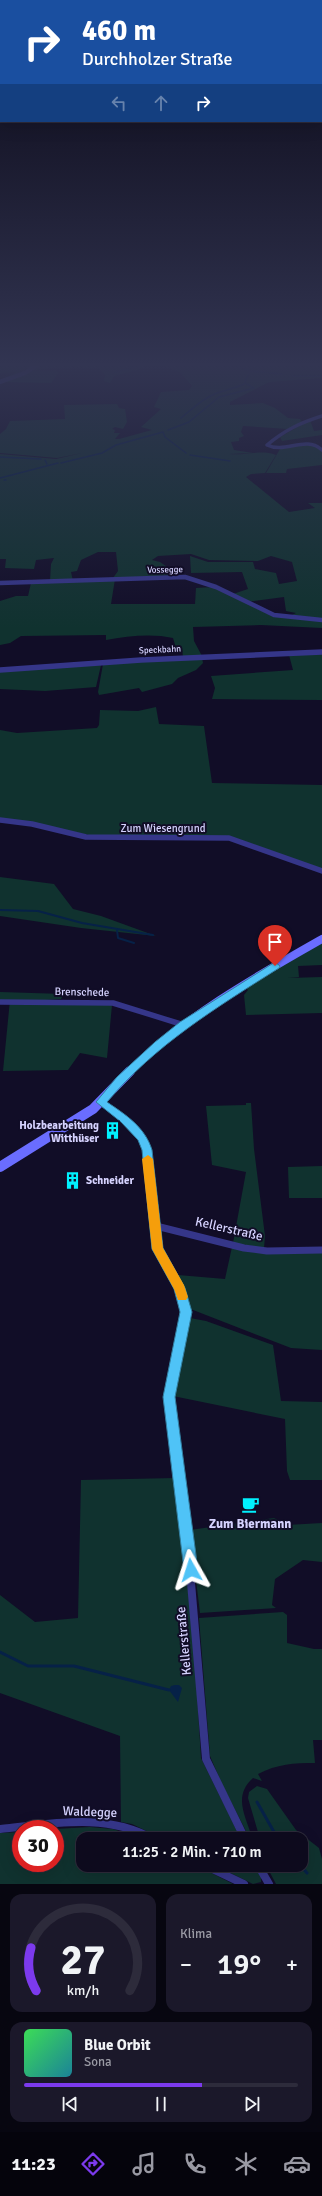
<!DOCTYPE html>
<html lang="de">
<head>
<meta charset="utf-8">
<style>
	:root { --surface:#0d0a1d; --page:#1b182a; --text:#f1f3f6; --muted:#9a9aa4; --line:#2d2b3b; --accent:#7c3aed }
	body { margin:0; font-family:Signika,sans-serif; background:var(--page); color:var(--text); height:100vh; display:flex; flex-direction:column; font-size:15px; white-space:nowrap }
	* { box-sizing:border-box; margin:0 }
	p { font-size:13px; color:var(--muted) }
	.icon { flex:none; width:22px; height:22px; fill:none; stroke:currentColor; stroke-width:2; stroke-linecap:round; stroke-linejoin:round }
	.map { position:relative; height:1884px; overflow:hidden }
	.side { display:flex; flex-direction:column; gap:10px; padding:10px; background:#070610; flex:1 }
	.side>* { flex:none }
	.hud { position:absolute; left:0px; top:0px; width:322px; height:122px; box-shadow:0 4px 16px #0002,0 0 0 1px var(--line); background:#1a4fa0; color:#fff; overflow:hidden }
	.speed { position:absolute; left:12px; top:1820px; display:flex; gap:8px; font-size:20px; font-weight:700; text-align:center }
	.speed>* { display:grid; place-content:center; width:52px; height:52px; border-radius:50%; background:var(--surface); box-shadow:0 4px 16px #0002,0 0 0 1px var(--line); line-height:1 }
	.speed .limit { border:6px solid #d22; background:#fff; color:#111 }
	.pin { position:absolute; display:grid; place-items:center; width:34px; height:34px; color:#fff; margin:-41px -17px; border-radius:50% 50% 50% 0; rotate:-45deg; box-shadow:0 0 4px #0007 }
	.pin .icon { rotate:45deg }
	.me { position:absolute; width:44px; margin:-22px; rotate:354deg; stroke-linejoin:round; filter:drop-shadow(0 0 3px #0008) }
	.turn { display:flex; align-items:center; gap:14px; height:84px; padding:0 16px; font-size:18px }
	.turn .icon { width:52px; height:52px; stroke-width:2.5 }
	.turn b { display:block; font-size:28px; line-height:34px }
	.lanes { display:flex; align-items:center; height:38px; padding:0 16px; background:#0003; justify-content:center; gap:20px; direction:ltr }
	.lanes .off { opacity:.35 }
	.big { font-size:30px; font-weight:600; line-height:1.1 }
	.side .widget { flex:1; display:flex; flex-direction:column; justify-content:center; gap:6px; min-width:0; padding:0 14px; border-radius:12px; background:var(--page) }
	.side .dial { align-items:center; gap:0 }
	.dial svg { height:104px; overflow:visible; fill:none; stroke:var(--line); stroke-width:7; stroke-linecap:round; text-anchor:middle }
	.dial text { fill:var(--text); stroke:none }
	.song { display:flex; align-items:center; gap:12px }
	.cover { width:48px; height:48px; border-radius:6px; background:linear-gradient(135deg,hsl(130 70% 55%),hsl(190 70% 35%)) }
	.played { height:4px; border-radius:2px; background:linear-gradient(90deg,var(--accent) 65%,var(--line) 65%) }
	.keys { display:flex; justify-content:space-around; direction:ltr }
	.heat { display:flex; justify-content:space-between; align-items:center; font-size:22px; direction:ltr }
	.side .tiles { flex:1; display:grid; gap:10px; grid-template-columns:1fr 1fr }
	.widget:last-child { grid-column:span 2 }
	.trip { position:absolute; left:76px; top:1832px; width:232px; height:40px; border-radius:12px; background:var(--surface); box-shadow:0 4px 16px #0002,0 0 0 1px var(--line); font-weight:600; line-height:40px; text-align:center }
	.dock { display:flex; height:64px; justify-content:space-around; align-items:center; background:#05040c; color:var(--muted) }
	.dock .icon { width:28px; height:28px }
	.dock .current { color:var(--accent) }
	.dock b { font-size:18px; color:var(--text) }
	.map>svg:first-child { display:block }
</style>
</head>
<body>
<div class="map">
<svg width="322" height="1884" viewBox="0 0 322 1884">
	<rect width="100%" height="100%" fill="#110d27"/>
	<!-- green -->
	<path fill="#10322f" d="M33 365 12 376H9L16 372 0 373V366Z
		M41 365H147L137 370 114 376 110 383 104 381 105 375 99 368 75 367 32 370Z
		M164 365H322V378L269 382 230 402V405L263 403 275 408 288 418 300 419 302 422 288 429 243 426 241 432 244 436 239 438V441L231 442 234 450 253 453 229 454C246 456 261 449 276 455L265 473 251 474 246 477 289 512 315 508 308 503H322V619L292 615 296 613 286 611 284 597 247 602 233 594 248 589 242 572 191 573 190 556 208 562H253L255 569 276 573 279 584 297 581 292 562 271 556 258 561 209 560 191 554 158 556 152 560 160 562 179 575 113 578 118 571 116 552H98L81 560 77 571 71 572 73 581H50L51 564 54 558 36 560 34 569 5 568 6 559H0V454L56 459 82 453 57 458 0 453V434L6 429 10 421 65 419 64 405 117 404 119 408 125 409 127 422 123 429 115 427 112 429 115 430 114 433H120L115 439H119L152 430 141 427 161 409 154 407 161 392 189 390 192 386 181 373Z
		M55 370 59 372 51 383 5 382 31 371Z
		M310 420 314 431 322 430V435L282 441 280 437Z
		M311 444 322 451V465L287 469 286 473H266L280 449Z
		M115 579 111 604H195L196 588 213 587 271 615 322 620V628L261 625 193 627 194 641 202 656 183 657 182 648H176L173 638C152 633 128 636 106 640V635L21 636 10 643 0 645V601L16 596H28L31 583Z
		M322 653V700L212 699 215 688 211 676 293 670 289 655Z
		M202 658 203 663 196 670 178 678 172 684 142 692 139 688 99 695 98 692 103 664Z
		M101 665 96 687 45 691 0 689V671Z
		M156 707 159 724 204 726 212 783 322 785V870L238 839 94 836 0 819V730L17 733 97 728 99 725 100 710 138 711Z
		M0 877 54 884 73 909 101 916 156 936 81 928 0 916Z
		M322 943V965L298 966 299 977 288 978 322 977V1013L246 1015 244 995 248 990 245 987Z
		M0 992 64 994 61 999 46 1000 112 1005 107 1058 80 1053 68 1070 3 1071 10 1000H0Z
		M246 1103H251L254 1149 265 1236 264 1248 233 1243 246 1172 212 1165 206 1106 246 1105Z
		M322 1166V1198H289L288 1167Z
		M232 1247 322 1251V1350L291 1348 188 1308 178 1275 225 1279Z
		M190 1318 206 1321 273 1345 281 1401 322 1402V1480H290L287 1471 285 1419 173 1396Z
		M176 1478 192 1614 201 1758 241 1839H163L132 1824 121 1822 120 1736 0 1693V1595L35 1622 78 1618 81 1480Z
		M274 1518 287 1525 322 1523V1562L303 1560 275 1579 272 1605 276 1608 200 1613 190 1530Z
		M283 1612 287 1615V1643L314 1649H322V1740H313L315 1763C294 1763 277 1764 258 1774L262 1781 253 1778C233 1796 245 1815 252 1837H249L222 1784 210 1756 199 1618Z
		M257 1786 267 1789 296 1830 319 1848 322 1859V1884H276L266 1865H301V1839H260L248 1798 249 1792Z
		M90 1827 113 1829 143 1839H83V1865H196L233 1884H0V1833L21 1832V1863H55V1829Z
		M214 1865H255L261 1876V1882L253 1884Z"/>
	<!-- water -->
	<path fill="#062147" d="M175 1685H179L182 1688 178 1702 169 1690 171 1686Z"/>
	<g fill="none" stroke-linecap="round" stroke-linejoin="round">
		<!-- stream-far2 -->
		<path stroke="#062147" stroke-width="1.5" d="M235 365 250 371 245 382
			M250 371 282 374
			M113 373 141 365
			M292 376H322
			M181 418C192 409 203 398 217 393 226 390 235 388 244 384
			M168 430 189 422 219 397 254 388 245 383
			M190 455 230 461
			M0 457 41 459
			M45 460 47 464
			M61 463 102 453 116 445 163 432 165 437 186 453
			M0 478 58 463
			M4 480H6"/>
		<!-- stream-far1 -->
		<path stroke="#062147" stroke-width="2" d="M0 910 38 911 82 923 153 935
			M117 930 118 938 134 943"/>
		<!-- stream -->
		<path stroke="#062147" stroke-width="3" d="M0 1652 28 1666H74L169 1690
			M257 1802 278 1839
			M300 1865 307 1873"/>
		<!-- minor-far4 -->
		<path stroke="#353689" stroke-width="3.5" d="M322 416C300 423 285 430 267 445 285 454 306 435 322 450"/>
		<!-- minor-far3 -->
		<path stroke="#353689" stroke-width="4.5" d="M0 583 185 577 216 587 274 615 322 620"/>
		<!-- minor-far2 -->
		<path stroke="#353689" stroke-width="5.5" d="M0 820 32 824 86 837 229 838 322 871
			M0 1002 113 1003 184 1025"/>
		<!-- minor-far1 -->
		<path stroke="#353689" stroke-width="7" d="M101 1102C120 1116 138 1128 147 1150L158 1249 180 1288 186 1312 169 1397 174 1433
			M156 1226 244 1248 267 1251 322 1250"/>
		<!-- minor -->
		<path stroke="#353689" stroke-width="8" d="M174 1432 186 1524 206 1759 245 1839
			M0 1829C51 1824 106 1812 153 1839
			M204 1865 244 1884
			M258 1865 269 1884"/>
		<!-- tertiary-far1 -->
		<path stroke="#353689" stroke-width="4.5" d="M0 382 25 373 37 365"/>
		<!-- tertiary -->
		<path stroke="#353689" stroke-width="5.5" d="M0 670 141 660 322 652"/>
		<!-- secondary-far1 -->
		<path stroke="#6a6dff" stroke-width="8" d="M129 1072C184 1017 255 977 322 939"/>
		<!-- secondary -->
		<path stroke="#6a6dff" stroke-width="10" d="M0 1167 93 1109 130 1071"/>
	</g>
	<!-- sky -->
	<linearGradient id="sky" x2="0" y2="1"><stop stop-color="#090715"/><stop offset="0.58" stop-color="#323552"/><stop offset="1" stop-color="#323552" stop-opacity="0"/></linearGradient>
	<rect width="322" height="629" fill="url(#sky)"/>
	<!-- route -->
	<path fill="#4fc3f7" stroke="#337fa1" d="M275 962 280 966 279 968C216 1008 156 1044 107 1102 126 1115 145 1127 152 1150L163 1248 185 1288 192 1312 175 1397 198 1570 196 1574 191 1576 186 1574 184 1570 163 1397 180 1312 174 1289 152 1249 142 1150 138 1140 121 1122 96 1102 117 1077 155 1042 180 1022Z"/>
	<!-- slow -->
	<path fill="#f59e0b" d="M148 1155 153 1159 163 1248 184 1285 188 1297 186 1300H178L174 1289 152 1249 142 1159Z"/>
	<!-- icons -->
	<defs>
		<symbol id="building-bare" viewBox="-9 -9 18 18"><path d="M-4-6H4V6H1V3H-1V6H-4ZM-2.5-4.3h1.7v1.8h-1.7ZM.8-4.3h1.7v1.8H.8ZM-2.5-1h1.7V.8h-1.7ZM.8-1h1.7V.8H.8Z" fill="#00f1fe" stroke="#110d27" stroke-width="2.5" paint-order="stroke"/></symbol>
		<symbol id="cafe-bare" viewBox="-9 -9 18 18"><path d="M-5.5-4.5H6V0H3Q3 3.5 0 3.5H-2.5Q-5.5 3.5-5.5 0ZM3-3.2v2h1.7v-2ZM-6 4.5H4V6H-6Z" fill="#00f1fe" stroke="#110d27" stroke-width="2.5" paint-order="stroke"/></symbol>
	</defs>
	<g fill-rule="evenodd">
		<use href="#building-bare" x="100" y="1118" width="25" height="25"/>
		<use href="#building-bare" x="60" y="1168" width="25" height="25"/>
		<use href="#cafe-bare" x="238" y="1492" width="25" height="25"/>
	</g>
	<g text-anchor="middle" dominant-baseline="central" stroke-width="4" stroke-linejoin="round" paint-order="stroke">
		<!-- far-street labels -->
		<g font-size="9" fill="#d6d3ff" stroke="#110d27">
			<text transform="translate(165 570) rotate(-1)">Vossegge</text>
			<text transform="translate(160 650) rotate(-3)">Speckbahn</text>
		</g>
		<!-- street labels -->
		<g font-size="11" fill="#d6d3ff" stroke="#110d27">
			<text x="163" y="828">Zum Wiesengrund</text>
			<text transform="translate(82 992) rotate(1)">Brenschede</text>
		</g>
		<!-- poi labels -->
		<g font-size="11" font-weight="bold" fill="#d6d3ff" stroke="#110d27" text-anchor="end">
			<text x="99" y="1125">Holzbearbeitung<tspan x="99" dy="13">Witthüser</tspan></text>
			<text x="86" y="1180" text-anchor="start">Schneider</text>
		</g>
		<!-- near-street labels -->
		<g font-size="13" fill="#d6d3ff" stroke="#110d27">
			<text transform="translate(229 1229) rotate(13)">Kellerstraße</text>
			<text transform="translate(184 1641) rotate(-95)">Kellerstraße</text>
			<text transform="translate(90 1812) rotate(2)">Waldegge</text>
		</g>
		<!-- near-poi labels -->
		<g font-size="13" font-weight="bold" fill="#d6d3ff" stroke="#110d27">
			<text x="250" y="1524">Zum Biermann</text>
		</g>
	</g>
</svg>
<div class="speed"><div class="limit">30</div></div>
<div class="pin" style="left:275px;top:966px;background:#d93025"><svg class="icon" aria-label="arrive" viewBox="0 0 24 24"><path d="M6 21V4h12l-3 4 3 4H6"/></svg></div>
<svg class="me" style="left:191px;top:1570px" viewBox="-20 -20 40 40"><path d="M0-17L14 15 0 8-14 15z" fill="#4fc3f7" stroke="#fff" stroke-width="4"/></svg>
<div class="trip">11:25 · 2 Min. · 710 m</div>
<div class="hud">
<div class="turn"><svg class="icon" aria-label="right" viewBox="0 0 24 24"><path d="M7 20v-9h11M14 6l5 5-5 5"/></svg><div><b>460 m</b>Durchholzer Straße</div></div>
<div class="lanes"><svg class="icon off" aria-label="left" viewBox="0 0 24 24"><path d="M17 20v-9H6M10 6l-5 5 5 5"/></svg><svg class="icon off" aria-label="ahead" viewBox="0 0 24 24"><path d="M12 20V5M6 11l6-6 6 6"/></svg><svg class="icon" aria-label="right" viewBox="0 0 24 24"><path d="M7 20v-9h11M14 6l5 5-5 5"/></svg></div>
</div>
</div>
<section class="side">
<div class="tiles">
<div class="widget dial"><svg viewBox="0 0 100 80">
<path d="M14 69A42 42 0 1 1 86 69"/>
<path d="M14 69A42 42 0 0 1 10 36" stroke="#7c3aed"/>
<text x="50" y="56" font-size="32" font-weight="700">27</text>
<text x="50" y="72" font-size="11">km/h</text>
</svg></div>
<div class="widget"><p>Klima</p>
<div class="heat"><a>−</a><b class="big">19°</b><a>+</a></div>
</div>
<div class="widget">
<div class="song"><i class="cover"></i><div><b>Blue Orbit</b><p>Sona</p></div></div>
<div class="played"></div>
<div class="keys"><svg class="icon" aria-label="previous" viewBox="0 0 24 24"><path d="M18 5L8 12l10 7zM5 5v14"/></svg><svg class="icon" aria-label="pause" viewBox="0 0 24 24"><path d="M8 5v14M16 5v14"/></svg><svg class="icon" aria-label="next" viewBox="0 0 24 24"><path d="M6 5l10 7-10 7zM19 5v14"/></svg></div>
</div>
</div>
</section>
<nav class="dock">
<b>11:23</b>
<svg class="icon current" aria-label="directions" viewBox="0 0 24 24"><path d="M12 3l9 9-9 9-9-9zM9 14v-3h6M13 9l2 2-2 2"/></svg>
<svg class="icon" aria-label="music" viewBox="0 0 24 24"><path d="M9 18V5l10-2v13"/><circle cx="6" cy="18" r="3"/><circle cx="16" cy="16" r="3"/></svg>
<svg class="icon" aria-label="phone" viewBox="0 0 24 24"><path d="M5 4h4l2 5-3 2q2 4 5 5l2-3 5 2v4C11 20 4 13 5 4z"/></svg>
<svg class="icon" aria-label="climate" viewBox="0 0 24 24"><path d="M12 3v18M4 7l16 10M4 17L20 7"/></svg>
<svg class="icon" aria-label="car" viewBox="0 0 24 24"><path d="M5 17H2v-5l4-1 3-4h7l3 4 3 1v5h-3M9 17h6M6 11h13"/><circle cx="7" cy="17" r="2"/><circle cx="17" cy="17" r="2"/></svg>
</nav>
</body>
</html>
